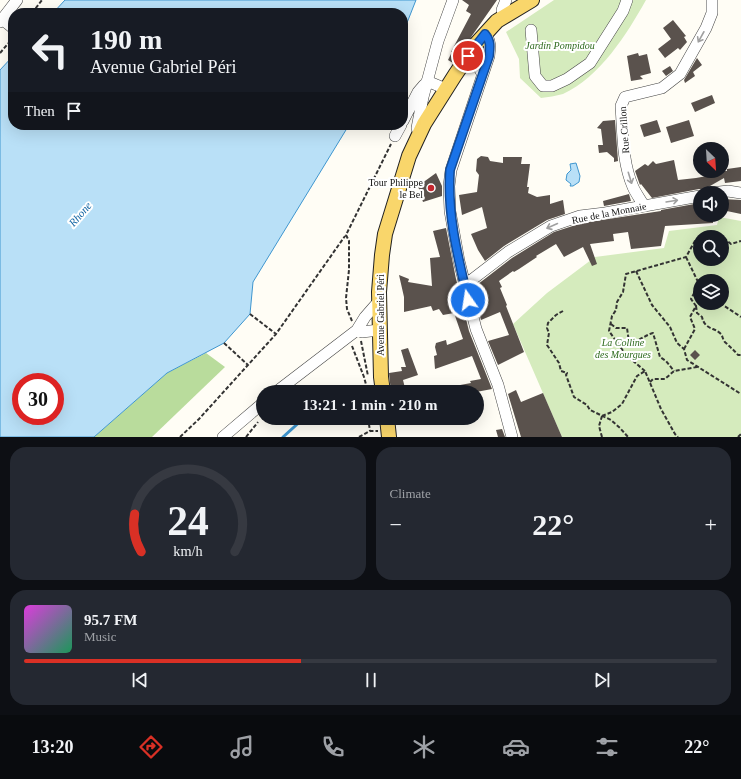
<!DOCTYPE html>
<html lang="en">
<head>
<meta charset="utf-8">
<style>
	:root { --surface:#171b24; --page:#242831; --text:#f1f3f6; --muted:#9ea1a6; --line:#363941; --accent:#d93025 }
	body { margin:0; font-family:Georgia,serif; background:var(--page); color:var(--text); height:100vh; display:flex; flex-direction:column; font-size:15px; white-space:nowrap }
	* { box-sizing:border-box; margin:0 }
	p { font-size:13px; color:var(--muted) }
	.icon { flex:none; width:22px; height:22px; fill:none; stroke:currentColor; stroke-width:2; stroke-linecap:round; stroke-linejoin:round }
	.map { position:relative; height:437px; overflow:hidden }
	.panel { display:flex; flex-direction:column; gap:10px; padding:10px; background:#0d0f14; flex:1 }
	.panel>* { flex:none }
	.top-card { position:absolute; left:8px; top:8px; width:400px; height:122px; border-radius:16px; box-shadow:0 4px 16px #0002; background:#171b24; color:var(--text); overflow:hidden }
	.needle { width:26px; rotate:155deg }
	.tools { position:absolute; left:693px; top:142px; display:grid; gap:8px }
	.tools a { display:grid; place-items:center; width:36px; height:36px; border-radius:50%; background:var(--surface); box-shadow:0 4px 16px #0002; font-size:20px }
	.speed { position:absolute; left:12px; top:373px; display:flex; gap:8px; font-size:20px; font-weight:700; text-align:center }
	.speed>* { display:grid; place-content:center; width:52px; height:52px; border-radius:50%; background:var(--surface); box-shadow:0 4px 16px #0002; line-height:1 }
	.speed .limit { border:6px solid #d22; background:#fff; color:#111 }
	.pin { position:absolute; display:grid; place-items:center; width:34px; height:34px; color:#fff; margin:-17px; border:2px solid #fff; border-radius:50%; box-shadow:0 1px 4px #0007 }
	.me { position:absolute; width:44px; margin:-22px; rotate:347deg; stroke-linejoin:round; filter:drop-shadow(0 0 3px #0008) }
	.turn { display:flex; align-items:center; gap:14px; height:84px; padding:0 16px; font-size:18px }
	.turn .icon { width:52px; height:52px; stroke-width:2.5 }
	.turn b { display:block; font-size:28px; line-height:34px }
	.then { display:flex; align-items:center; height:38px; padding:0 16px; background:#0003; gap:8px; font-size:15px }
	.big { font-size:30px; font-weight:800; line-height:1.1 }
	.panel .widget { flex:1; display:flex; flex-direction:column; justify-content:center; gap:6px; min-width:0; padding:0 14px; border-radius:16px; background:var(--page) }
	.panel .dial { align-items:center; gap:0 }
	.dial svg { height:104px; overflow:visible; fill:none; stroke:var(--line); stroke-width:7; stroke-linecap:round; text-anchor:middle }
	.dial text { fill:var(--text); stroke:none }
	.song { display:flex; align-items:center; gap:12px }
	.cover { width:48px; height:48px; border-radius:6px; background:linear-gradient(135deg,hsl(300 70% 55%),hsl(150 70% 35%)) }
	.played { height:4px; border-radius:2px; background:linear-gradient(90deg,var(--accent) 40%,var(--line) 40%) }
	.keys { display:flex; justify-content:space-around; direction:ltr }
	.heat { display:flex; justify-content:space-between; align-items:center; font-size:22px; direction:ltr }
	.panel .tiles { flex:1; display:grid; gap:10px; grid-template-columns:1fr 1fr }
	.widget:last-child { grid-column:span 2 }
	.trip { position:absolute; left:256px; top:385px; width:228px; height:40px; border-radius:20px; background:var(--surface); box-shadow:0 4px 16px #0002; font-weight:800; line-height:40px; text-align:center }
	.tab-bar { display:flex; height:64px; justify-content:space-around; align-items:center; background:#090b0e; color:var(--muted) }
	.tab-bar .icon { width:28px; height:28px }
	.tab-bar .current { color:var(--accent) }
	.tab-bar b { font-size:18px; color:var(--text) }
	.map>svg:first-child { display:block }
</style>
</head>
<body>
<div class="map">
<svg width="741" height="437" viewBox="0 0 741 437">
	<rect width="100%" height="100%" fill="#fffdf5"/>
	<!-- green -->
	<path fill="#d5ebbd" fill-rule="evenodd" d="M554 0H646C627 34 600 77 563 94 556 96 548 97 541 98L520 78 519 59 506 32Z
		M719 217 741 221V437H562L513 324 547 293 595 257 664 248 669 231 717 225ZM700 237H722V259H700ZM700 281H722V303H700Z"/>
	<!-- forest -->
	<path fill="#b9dc9c" d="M206 353 225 367 152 437H94L167 373Z"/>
	<!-- water -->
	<path fill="#b9e0f7" stroke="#3f96cf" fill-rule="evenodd" d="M65 0H416L403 33V13H53Z
		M13 56V125H349L253 282 250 314 224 343 167 373 94 437H0V70ZM21 382H55V416H21Z
		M576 163 580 176 579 182 573 186H570L571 184 566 180 567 174 571 170 570 164Z"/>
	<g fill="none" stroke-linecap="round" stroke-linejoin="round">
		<!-- stream -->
		<path stroke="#3f96cf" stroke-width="3" d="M283 437 304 418"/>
	</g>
	<!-- building -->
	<path fill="#5a524d" d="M462 0H497L453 63 448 60 452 52H451L471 14 466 11 469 5Z
		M673 20 686 36 684 37 687 42 680 50 678 48 665 58 658 49 671 39 663 28Z
		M638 53 639 56 647 54 651 73 640 76 643 79 631 81 627 56Z
		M697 58 702 65 693 72 695 76 685 83 684 80Z
		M670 66 673 71 666 76 662 71Z
		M712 95 715 103 695 112 691 103Z
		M615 120 618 161 614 162V158L607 152 599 153 598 145H603L601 129 597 128 603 121Z
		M657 120 661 132 644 137 640 125Z
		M689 120 694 136 671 143 666 127Z
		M481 156 488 157 490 161 503 163V157H522L521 164H530L527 187H529L528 193 537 197 550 195V204L563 200 565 214 547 220 504 246 485 261 478 250 471 234 487 228 482 207 462 215 459 195 477 192 479 175 476 171 477 159Z
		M674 160 678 180 696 178 707 176 704 171H727V169L741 167V181L725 183 724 178 703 190 699 189 652 198 641 184 640 185 635 171 645 164 648 166 653 161 656 164Z
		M436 173 442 186V196L423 202 418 186Z
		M629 194 631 201 604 206 603 201Z
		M722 199 741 200V214L722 210Z
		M700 203V215H713V223L665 226 661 246 631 249 628 232 613 234 614 241 590 244 597 264 592 266 583 247 564 257 556 244 536 256 537 257 519 269 514 272 513 271 499 281 502 287 500 288 507 305 506 306 524 352 498 365 488 341 509 335 500 312 481 320 473 288 512 258 554 232 582 223 661 211V210Z
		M446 228 456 279 469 331 492 389 476 392H444V388L471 383 470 381 481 379 472 356 435 369 434 356 437 355 435 347 436 343 446 340 447 345 463 339 454 313 443 315 439 309 433 311 431 306 404 312V297L399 275 409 279 408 282 432 286 430 258 440 257 433 231Z
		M408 348 418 375 403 380 406 392H391L389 373 402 371 401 367H406L401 350Z
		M695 350 700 355 695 360 690 355Z
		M516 390 521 402 543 393 562 437H521L508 394Z
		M502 429 505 437H498L496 430Z"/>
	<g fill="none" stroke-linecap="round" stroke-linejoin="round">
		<defs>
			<path id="minor" d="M505 16 502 10 506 0
				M2 19 13 28
				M0 22 17 0
				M531 30 535 76 543 86H552L567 79 590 63 623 11 627 0
				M485 34C491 41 490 47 489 56L451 170 449 186 450 211 459 261 476 329 498 385 512 437
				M468 56 477 64 482 73
				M427 81 446 89
				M403 121 418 92 424 85
				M419 133 417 128 423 97 438 41 453 0
				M395 136 401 125
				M711 193 728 191 741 193
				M644 206C641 200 636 194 633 187 622 162 623 132 621 106L625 97 662 88 680 74 706 28 712 13V0
				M465 285 508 252 551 226 580 216 605 213 700 196
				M357 330 362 332 379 330
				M276 392 357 330 365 317 379 301
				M223 437 263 403"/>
			<path id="major" d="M383 392 381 377 379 292 382 255 385 234 409 156 424 124 455 75 476 44 497 21 532 0
				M387 418 389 437"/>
		</defs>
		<!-- minor casing -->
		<use href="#minor" stroke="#444" stroke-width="12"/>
		<!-- major casing -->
		<use href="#major" stroke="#222" stroke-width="16"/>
		<!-- path -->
		<path stroke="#333" stroke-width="2" stroke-dasharray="4 2" stroke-linecap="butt" d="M32 13 42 0
			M0 53 13 38
			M702 237 718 233 731 244 741 241
			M686 257 700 286
			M636 271 652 305 670 327 677 343 684 349 687 360 741 394
			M720 303 741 317
			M696 306 697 313 702 317C705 330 714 327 721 334 723 337 723 341 726 343 730 347 734 350 738 355H741
			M563 311 556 315 548 323 547 328 549 333 547 345 559 363 561 371 567 373 566 375 574 397 587 405 590 410 611 420 620 428 628 437
			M250 314 276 334
			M352 321 347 309 346 298 349 270V241L346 235 391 144
			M611 324 616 328H627L629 342C639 342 643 336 653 333L660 357 666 361 674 371
			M361 341 368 376
			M224 343 248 365
			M352 346 364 377 368 392
			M684 349 695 329 690 317 696 306 691 299 699 284
			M645 371 626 355 609 331 612 316 616 310 617 302 623 292 626 274 686 257 696 239 700 238
			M650 382 653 379H665L674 371 697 367
			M602 416 612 412 622 404 637 376 645 371 661 409 675 434 678 437
			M368 418 370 431
			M180 437 199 419 276 334 345 236
			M246 437 258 422
			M359 437 370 431H378
			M602 437 599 426 602 416
			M738 437 741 434"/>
		<!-- minor -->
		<use href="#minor" stroke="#fff" stroke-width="11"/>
		<!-- major -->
		<use href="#major" stroke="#f9d66b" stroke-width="14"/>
	</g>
	<!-- one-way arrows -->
	<defs><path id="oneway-shaft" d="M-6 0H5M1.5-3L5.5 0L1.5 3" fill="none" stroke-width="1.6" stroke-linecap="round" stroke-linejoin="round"/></defs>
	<g stroke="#a0a0a0">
		<use href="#oneway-shaft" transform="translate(701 37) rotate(119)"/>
		<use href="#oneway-shaft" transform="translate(630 178) rotate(73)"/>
		<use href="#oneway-shaft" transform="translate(672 201) rotate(-9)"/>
		<use href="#oneway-shaft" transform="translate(552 226) rotate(156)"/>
	</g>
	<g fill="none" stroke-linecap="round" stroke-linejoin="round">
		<defs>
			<path id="route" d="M468 56 485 34C491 41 490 47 489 56L450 170C447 215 458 257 468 300"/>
		</defs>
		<!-- route casing -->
		<use href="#route" stroke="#114b97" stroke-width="10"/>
		<!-- route -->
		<use href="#route" stroke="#1a73e8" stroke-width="7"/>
	</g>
	<!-- markers -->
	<circle fill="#c4262e" stroke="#fff" stroke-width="1.5" cx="431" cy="188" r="4"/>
	<g text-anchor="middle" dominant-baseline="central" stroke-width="4" stroke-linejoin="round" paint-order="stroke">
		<!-- park labels -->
		<g font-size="10" font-style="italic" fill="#2f6b1f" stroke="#fff">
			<text x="560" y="45">Jardin Pompidou</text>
			<text x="623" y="342">La Colline<tspan x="623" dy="12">des Mourgues</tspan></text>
		</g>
		<!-- street labels -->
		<g font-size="10" fill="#111" stroke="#fff">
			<text transform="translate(624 130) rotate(-94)">Rue Crillon</text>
			<text transform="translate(609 213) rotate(-11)">Rue de la Monnaie</text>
			<text transform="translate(380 315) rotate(-90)">Avenue Gabriel Péri</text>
		</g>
		<!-- poi labels -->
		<g font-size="10" fill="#111" stroke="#fff" text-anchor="end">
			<text x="423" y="182">Tour Philippe<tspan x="423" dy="12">le Bel</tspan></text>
		</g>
		<!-- water labels -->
		<g font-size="11" font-style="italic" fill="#1768a6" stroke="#fff">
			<text transform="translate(80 214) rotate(-49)">Rhone</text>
		</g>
	</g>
</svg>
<div class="tools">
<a><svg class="needle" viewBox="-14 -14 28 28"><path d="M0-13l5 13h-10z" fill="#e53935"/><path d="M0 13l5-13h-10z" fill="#9ea1a6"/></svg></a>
<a><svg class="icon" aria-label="sound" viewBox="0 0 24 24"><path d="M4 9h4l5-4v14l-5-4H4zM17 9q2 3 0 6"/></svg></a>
<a><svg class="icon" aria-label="search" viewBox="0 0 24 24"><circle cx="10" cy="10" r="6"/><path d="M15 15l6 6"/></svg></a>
<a><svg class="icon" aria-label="layers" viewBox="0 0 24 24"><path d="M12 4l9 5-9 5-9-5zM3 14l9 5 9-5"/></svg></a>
</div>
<div class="speed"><div class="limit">30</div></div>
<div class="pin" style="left:468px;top:56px;background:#d93025"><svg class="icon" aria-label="arrive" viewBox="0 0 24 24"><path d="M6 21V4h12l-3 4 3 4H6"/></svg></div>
<svg class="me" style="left:468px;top:300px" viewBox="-20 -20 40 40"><circle r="17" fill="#1a73e8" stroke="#fff" stroke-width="3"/><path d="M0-11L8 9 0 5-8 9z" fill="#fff"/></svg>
<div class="trip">13:21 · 1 min · 210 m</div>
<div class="top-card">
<div class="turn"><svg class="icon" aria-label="left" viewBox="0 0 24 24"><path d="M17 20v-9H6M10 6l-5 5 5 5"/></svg><div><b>190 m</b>Avenue Gabriel Péri</div></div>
<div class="then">Then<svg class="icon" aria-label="arrive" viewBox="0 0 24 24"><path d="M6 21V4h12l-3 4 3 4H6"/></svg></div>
</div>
</div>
<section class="panel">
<div class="tiles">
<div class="widget dial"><svg viewBox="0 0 100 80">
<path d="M14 69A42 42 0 1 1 86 69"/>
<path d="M14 69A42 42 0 0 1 9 40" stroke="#d93025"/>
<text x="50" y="56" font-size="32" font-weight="700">24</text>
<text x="50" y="72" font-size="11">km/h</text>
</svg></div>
<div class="widget"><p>Climate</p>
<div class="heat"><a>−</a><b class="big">22°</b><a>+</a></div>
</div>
<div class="widget">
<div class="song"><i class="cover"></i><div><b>95.7 FM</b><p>Music</p></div></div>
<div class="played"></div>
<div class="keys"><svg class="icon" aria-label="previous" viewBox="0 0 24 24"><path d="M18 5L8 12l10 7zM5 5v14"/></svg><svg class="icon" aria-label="pause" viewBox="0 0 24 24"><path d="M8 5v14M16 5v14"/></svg><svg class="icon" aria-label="next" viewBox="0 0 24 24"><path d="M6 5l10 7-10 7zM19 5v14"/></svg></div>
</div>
</div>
</section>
<nav class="tab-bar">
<b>13:20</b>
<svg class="icon current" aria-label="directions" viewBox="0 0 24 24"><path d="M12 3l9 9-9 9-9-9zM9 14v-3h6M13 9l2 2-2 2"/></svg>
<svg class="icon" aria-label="music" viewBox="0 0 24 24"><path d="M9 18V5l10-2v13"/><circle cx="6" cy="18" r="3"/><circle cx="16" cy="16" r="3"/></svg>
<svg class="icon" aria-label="phone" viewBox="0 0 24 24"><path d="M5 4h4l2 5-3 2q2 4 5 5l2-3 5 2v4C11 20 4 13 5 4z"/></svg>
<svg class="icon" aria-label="climate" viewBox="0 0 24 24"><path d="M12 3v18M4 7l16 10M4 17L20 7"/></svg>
<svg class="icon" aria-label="car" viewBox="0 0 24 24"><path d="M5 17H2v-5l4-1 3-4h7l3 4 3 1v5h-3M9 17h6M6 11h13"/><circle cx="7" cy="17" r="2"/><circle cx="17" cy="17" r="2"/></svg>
<svg class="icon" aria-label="filters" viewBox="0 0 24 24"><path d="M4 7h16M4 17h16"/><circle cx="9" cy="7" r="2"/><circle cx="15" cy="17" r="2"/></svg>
<b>22°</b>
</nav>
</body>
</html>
